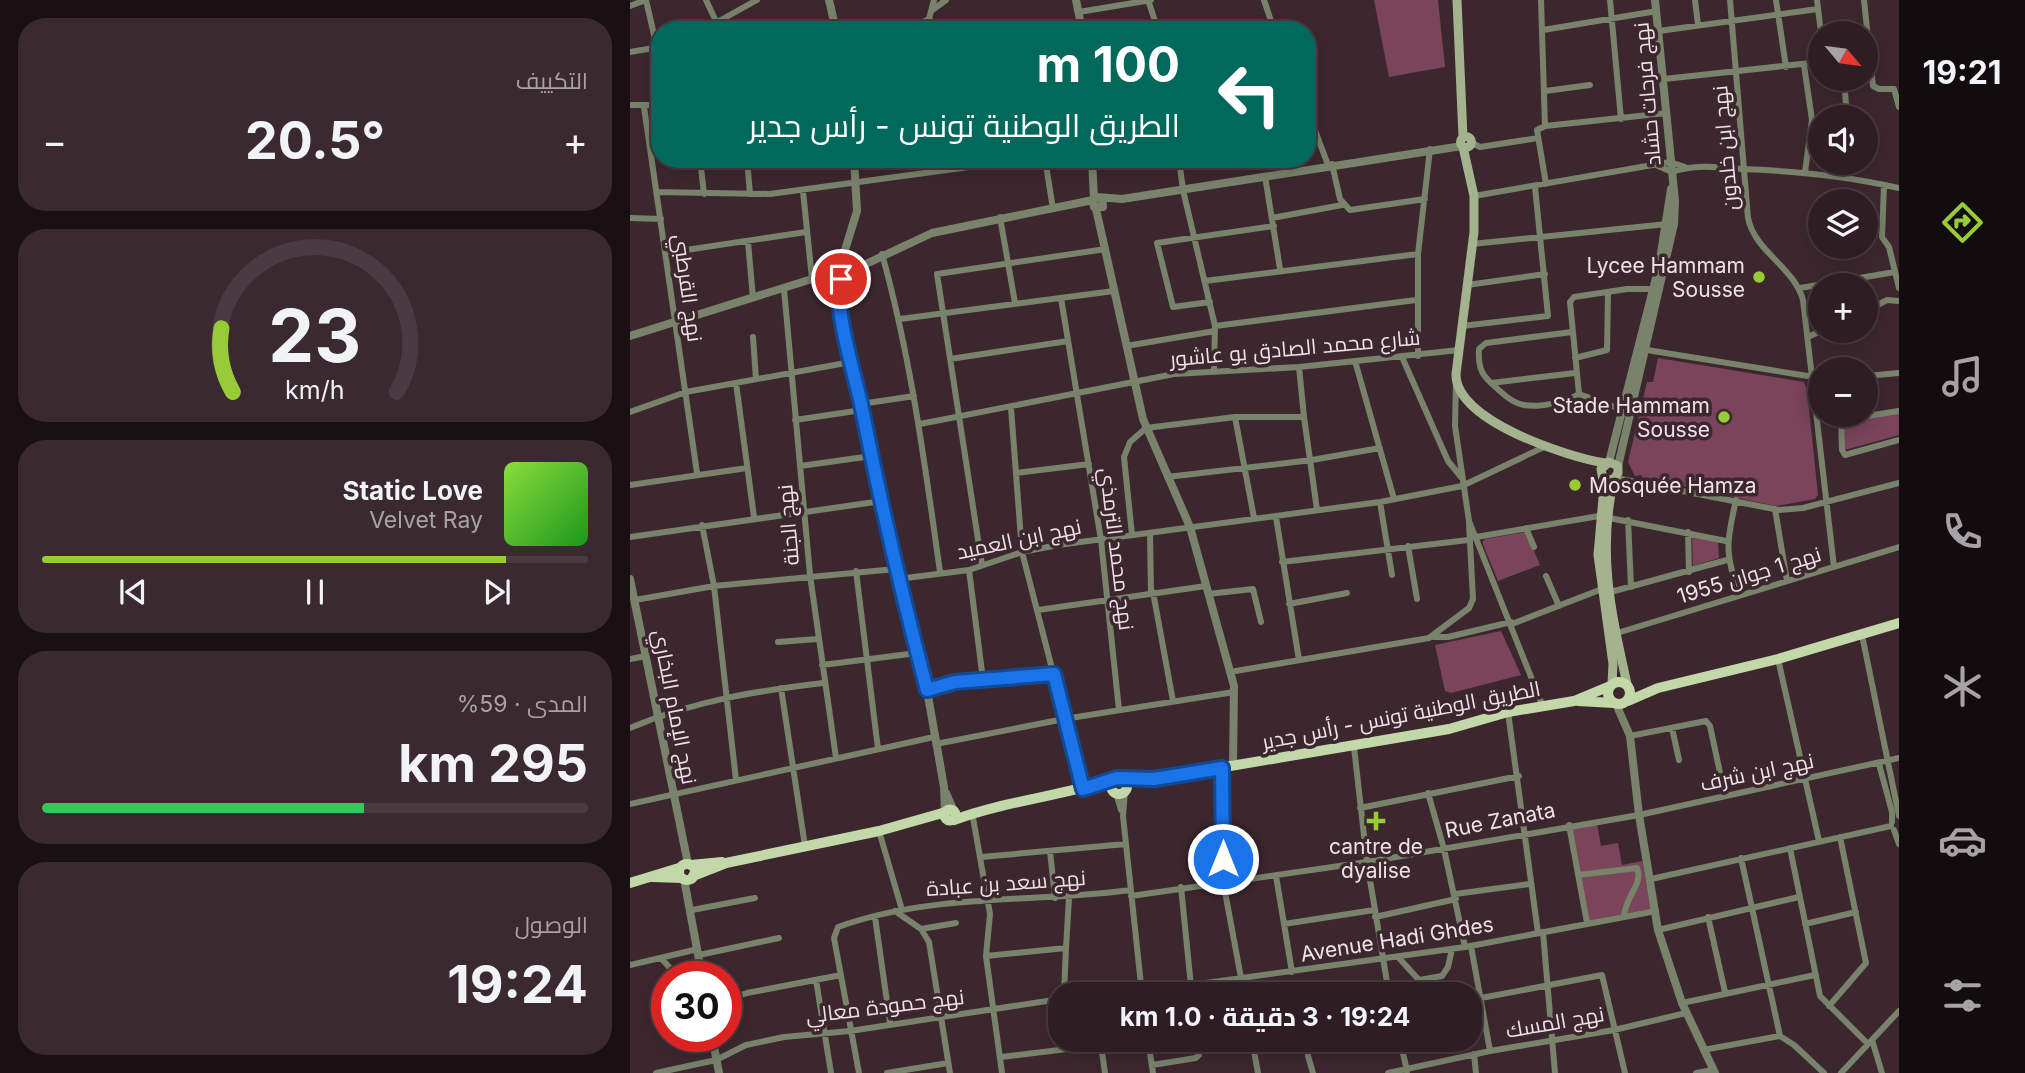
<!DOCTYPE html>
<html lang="ar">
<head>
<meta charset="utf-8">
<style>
	:root { --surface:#2e1d23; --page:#3a2a30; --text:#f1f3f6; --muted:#a7a2a6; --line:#493b41; --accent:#97cc38 }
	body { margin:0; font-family:Inter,Cairo,sans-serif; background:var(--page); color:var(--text); direction:rtl; height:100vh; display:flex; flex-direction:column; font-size:26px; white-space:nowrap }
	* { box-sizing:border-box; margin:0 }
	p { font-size:23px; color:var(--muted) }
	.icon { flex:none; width:38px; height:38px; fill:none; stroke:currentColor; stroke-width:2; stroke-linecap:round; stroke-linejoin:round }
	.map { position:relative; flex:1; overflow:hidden; direction:ltr }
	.details { display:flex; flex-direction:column; gap:18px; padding:18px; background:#191013; width:630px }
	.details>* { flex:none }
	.guide { position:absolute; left:21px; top:21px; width:665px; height:147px; border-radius:28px; box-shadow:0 4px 18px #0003,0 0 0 2px var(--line); direction:rtl; background:#00695c; color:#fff; overflow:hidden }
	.needle { width:46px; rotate:119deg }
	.controls { position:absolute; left:1178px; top:21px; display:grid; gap:14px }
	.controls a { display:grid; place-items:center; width:70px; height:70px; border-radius:50%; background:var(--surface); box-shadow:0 4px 18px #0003,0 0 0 2px var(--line); font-size:35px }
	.speed { position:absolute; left:21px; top:961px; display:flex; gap:14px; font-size:35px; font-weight:700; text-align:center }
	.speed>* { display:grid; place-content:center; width:91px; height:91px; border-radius:50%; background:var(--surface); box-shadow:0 4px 18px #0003,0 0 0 2px var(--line); line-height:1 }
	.speed .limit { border:10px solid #d22; background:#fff; color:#111 }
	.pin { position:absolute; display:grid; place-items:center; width:60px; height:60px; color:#fff; margin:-30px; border:4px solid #fff; border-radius:50%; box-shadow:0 2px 7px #0007 }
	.me { position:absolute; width:77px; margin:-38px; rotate:0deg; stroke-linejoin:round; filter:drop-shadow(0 0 5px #0008) }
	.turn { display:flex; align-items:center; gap:24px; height:147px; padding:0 21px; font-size:32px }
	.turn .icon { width:91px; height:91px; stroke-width:2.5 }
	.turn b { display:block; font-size:49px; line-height:60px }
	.big { font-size:52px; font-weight:700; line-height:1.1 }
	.details .widget { flex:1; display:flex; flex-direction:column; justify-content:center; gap:10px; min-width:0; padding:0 24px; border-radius:28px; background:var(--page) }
	.details .dial { align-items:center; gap:0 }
	.dial svg { height:182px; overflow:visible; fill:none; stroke:var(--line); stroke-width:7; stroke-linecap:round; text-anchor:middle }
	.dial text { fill:var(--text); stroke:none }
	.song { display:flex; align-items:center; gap:21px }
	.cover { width:84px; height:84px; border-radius:10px; background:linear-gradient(135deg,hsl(90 70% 55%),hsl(120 70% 35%)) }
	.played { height:7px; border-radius:4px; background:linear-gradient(90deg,var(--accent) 85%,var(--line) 85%) }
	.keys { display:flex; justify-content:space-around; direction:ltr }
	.heat { display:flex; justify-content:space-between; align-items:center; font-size:38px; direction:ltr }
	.charge { height:10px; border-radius:5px; background:linear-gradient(90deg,#34c759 59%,var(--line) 0) }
	.trip { position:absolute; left:418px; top:982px; width:434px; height:70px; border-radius:28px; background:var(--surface); box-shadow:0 4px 18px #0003,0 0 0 2px var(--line); font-weight:700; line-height:70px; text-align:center; direction:rtl }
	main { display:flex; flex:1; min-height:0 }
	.menu { display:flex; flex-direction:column; width:126px; justify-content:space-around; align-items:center; background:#120c0e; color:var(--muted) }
	.menu .icon { width:49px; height:49px }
	.menu .on { color:var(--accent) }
	.menu b { font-size:32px; color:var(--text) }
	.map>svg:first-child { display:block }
</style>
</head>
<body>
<main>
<nav class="menu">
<b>19:21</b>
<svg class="icon on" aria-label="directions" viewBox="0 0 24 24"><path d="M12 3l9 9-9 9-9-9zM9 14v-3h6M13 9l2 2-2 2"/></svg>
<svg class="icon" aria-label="music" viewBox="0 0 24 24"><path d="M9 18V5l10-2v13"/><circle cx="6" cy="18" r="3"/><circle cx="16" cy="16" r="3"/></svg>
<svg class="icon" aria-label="phone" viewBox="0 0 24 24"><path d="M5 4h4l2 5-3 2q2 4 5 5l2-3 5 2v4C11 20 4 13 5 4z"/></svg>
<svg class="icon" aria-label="climate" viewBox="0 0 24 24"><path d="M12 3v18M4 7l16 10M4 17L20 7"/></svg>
<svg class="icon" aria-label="car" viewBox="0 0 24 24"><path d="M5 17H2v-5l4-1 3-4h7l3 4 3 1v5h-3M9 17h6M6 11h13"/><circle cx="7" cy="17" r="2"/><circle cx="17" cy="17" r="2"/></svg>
<svg class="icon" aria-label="filters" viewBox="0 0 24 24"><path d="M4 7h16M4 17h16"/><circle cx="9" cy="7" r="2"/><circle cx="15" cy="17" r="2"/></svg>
</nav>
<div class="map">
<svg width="1269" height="1073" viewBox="0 0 1269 1073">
	<rect width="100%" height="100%" fill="#3d272f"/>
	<!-- green -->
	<path fill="#7a445a" d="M744 0H808L815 67 759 77Z
		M1028 358 1174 382 1177 390 1188 495 1185 499 1146 506 1013 478 1011 475 1005 476 998 462 1017 382H1023Z
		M1269 413V435L1211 451 1209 423Z
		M896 532 910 565 868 581 852 542 855 539Z
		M1062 537 1088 542 1089 558 1063 566Z
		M871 631 891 675 821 693 815 691 805 645Z
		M967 824 971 846 988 843 992 865 1012 861 1021 909 957 921 941 829Z"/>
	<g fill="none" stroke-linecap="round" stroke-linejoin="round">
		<!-- minor -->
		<path stroke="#79836c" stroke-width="6" d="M16 0 27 48
			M76 0 90 30
			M518 0 528 30
			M634 0 644 30
			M911 0 915 126 1037 113
			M980 0 991 119
			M1065 0 1068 25
			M1100 0 1118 218C1125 252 1164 267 1173 300L1204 567
			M1146 0 1156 67
			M1187 0 1191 33
			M1234 0 1243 86 1249 89H1264L1269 107
			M0 6 16 0
			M301 11 316 0
			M449 12 521 0
			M299 19 313 30
			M73 30 127 0
			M150 30 204 22
			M277 30 299 19 304 0
			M913 30 1027 11
			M1029 31 1188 9
			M0 52 29 47
			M1174 65 1182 120 1175 172
			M1034 79 1190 62
			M1214 79 1217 117
			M915 91 960 85
			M0 105H30
			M14 107 67 473
			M677 109 698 165
			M915 126 907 130 916 184
			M842 143 850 147 908 138
			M70 159 74 194
			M117 159 120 194
			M415 159 423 209
			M549 159 553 190 585 326 584 370
			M1217 163V177
			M702 164 710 199 720 210 795 199
			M1028 166 1042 172C1065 164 1088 167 1112 169 1166 171 1217 176 1269 188
			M635 176 650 269
			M1254 185 1252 237 1259 247 1269 288
			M173 191 182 279
			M27 192 140 194 339 167 415 161
			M844 196 1040 162 1055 167
			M370 217 385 303
			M0 218 31 219
			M642 218 712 205
			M118 242 123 298
			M842 244 1037 224
			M36 253 176 232
			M252 254C281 358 295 465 310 572
			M575 281 788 254
			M837 285 915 274
			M1170 288 1265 272
			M154 289 180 575 206 758
			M431 298 471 540 489 710
			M580 302 543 307 527 243 644 226
			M1236 311 1257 300 1269 301
			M270 319 484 291
			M585 326 786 300
			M832 326 918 316 905 187
			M942 332 856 343 849 349C848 364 850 373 861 383L945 373
			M1180 336 1191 331
			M123 337 126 379
			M496 346 585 331
			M1017 350 1190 378
			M788 356V254L800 149
			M772 357 818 461 831 477
			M945 358 977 350 978 294
			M320 359 438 341
			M725 361 764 499
			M1236 376 1269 373
			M826 382 825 426 839 521 913 707
			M106 383 124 517
			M861 383C870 391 881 403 894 405 908 408 937 402 949 394
			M231 404 284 396
			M381 408 392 552 453 789
			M996 411 949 394 940 302 944 297 997 289H1023
			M1269 411 1211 420 1212 450 1215 455 1269 440
			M0 412 56 392 221 362
			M605 417 624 518
			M674 417 687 510
			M165 420 232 410
			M290 424 544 374 669 367 829 350
			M170 466 242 456
			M386 473 459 464
			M537 477 682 460 750 448
			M986 478 1149 510 1173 508 1269 483
			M0 485 117 468
			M1106 500C1096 543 1095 553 1109 595
			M750 502 762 575
			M1145 509 1157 581
			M646 517 669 660
			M998 520 1001 587
			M72 525 84 586 106 780
			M896 528 904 547
			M1058 532 1059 572
			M520 533 521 592
			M502 535 494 457 500 442 516 428 605 417H674L669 367
			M0 537 252 501
			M846 537 969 516 1096 541
			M778 546 787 599
			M652 562 838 540
			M352 565 307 274 476 249
			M339 570 353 680
			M226 571 248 749
			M916 576 929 606
			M268 579 339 570 392 552 428 545 750 502 832 486 914 447
			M523 592 543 701
			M977 593 1097 560
			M578 594 623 589 631 622
			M5 600 84 586 266 569
			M659 604 717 593
			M408 610 576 586
			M882 624 972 589
			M984 634 1269 547
			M1232 635 1269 816
			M804 637H818L881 622
			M148 642 188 639
			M0 659 16 656
			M1148 659 1189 841
			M192 665 287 653
			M600 672 799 638 839 608 843 599 839 523
			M151 688 175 846
			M297 690 325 682 424 674
			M878 712 908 933
			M0 728C63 701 126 691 193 683
			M1042 728 1049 760
			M1000 736 1076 721 1080 726 1095 796
			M306 744 434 719 604 692
			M724 747 737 862 759 994
			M1249 764 1262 812V822
			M592 768 593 881 614 994
			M495 790 493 816 512 994
			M486 793 491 810
			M798 793 814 849 835 947
			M0 804 304 737
			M730 808 889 776
			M342 812 360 914 356 956 372 1073
			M939 825 957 923
			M1264 830 1269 844
			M249 831 272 910
			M1160 848 1190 996 1238 1044
			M420 851 425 898
			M351 857 496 844
			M1111 858 1150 1036
			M948 875 1007 868C1014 884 994 898 994 917
			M646 876 662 972
			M1021 879 1261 826
			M551 887 561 986
			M825 894 900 884
			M501 896 737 862 1009 815 1269 758
			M62 910 125 898
			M265 911 291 929 299 942 320 1073
			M245 917 260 1023
			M745 917 826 899
			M1078 917 1095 992
			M654 924 744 910
			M1175 924 1226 912
			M291 929 326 923
			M1028 930 1169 897
			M913 932 925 1073
			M841 946 860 1051
			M436 948 439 898
			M69 955 149 938
			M356 956 436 948 434 994
			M768 957 789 980 812 976 818 967 822 949
			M31 958 47 976
			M0 965 68 949
			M186 980 201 1073
			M511 992 835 947 1026 911
			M471 994 511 989
			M851 998 972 975 995 1073
			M96 1000 117 993 211 975
			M1052 1003 1185 975
			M1199 1006 1236 963 1210 837
			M518 1040 523 1073
			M622 1040 628 1073
			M703 1040H706
			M770 1040 777 1071
			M1242 1040 1252 1073
			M471 1045 475 1073
			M1073 1050 1150 1036 1164 1045 1194 1073
			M844 1054 846 1073
			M678 1056 683 1073
			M371 1057 511 1040
			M522 1065 566 1058 569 1055 568 1040
			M26 1073 86 1060 116 1045 154 1037 220 1031 430 999
			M229 1073 204 938 208 927C302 893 403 903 501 890
			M257 1073 318 1063
			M758 1073 860 1051 984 1030 1056 1013
			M1066 1073 1083 1070
			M1211 1073 1269 1011"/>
		<!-- tertiary -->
		<path stroke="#79836c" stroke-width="8" d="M199 0 206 30
			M446 0 452 30
			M462 159 464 199
			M472 198 473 207H464L463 202 467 197 492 199 832 146
			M466 209 513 419 560 527 604 686 603 766
			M205 268a9 9 0 1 1 18 0a9 9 0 1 1-18 0Z
			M211 263 227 211 224 159
			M221 271 302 233 463 200
			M204 272 268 579 297 690 314 787 315 813
			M0 336 182 279 209 277
			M979 462 1029 266 1041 189
			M988 466 1044 224 1045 201 1025 0
			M0 579 58 864
			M986 704 1000 736 1009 815 1028 930 1052 1003 1085 1073
			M316 793 324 811
			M54 879 72 976
			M82 1036 89 1073"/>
		<!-- secondary -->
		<path stroke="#a2b38e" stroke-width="9" d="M827 0 833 137
			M830.5 142a5.5 5.5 0 1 1 11 0a5.5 5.5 0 1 1-11 0Z
			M833 147 844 196V232L826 374C825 421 938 457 975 463
			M972 475 977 480 984 479 988 473V466L979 462 971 469 974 486 968 555 983 664 982 684
			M984 479C967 553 981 612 997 684"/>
		<!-- primary -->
		<path stroke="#c3d8a8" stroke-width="10" d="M978 693a11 11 0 1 1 22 0a11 11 0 1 1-22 0Z
			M948 701 984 703
			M998 701 1028 688 1148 659 1269 623
			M492 778 524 779 819 729 878 712 944 701 980 686
			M481 786a8 8 0 1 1 16 0a8 8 0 1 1-16 0Z
			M314.5 815a5.5 5.5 0 1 1 11 0a5.5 5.5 0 1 1-11 0Z
			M324 820C376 801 431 796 484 779
			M49 872a8 8 0 1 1 16 0a8 8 0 1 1-16 0Z
			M61 865 92 862
			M63 876 96 863 249 831 316 812
			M22 877 52 878
			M0 883 49 868"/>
	</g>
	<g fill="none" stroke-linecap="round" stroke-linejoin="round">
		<defs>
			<path id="route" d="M211 279C202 302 225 376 231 404 250 500 272 595 297 690L325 682 424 674 453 789 487 778 524 779 592 768 593 859"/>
		</defs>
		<!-- route casing -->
		<use href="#route" stroke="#114b97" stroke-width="18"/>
		<!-- route -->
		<use href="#route" stroke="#1a73e8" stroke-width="12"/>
	</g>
	<!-- markers -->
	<g fill="#97cc38" stroke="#3d272f" stroke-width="2.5">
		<circle cx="1129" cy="277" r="7"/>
		<circle cx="1094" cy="417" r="7"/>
		<circle cx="945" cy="485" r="7"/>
		<path d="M742.5 810.5h7v7h7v7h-7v7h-7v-7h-7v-7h7z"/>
	</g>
	<g text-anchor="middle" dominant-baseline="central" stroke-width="7" stroke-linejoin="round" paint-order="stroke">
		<!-- street labels -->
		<g font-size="21" fill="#f0e1e6" stroke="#3d272f">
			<text transform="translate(1017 94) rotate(-95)">نهج فرحات حشاد</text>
			<text transform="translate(1095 148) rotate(-95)">نهج ابن خلدون</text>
			<text transform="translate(58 288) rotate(82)">نهج القرطبي</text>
			<text transform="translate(665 348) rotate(-5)">شارع محمد الصادق بو عاشور</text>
			<text transform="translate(158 525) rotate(-95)">نهج الجنة</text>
			<text transform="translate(389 539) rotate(-12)">نهج ابن العميد</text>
			<text transform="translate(487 549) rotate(83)">نهج محمد الترمذي</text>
			<text transform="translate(1119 575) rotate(-17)">نهج 1 جوان 1955</text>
			<text transform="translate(45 707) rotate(79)">نهج الإمام البخاري</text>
			<text transform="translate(771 715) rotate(-11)">الطريق الوطنية تونس - رأس جدير</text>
			<text transform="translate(1127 772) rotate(-12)">نهج ابن شرف</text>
			<text transform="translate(870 820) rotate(-11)">Rue Zanata</text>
			<text transform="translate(376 883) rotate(-4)">نهج سعد بن عبادة</text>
			<text transform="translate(767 939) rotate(-9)">Avenue Hadi Ghdes</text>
			<text transform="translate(255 1006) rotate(-7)">نهج حمودة معالي</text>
			<text transform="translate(925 1022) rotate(-10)">نهج المسك</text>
		</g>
		<!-- poi labels -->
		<g font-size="21" fill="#f0e1e6" stroke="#3d272f" text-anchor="end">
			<text x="1115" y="265">Lycee Hammam<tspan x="1115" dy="24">Sousse</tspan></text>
			<text x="1080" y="405">Stade Hammam<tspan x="1080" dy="24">Sousse</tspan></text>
			<text x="959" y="485" text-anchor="start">Mosquée Hamza</text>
			<text x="746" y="846" text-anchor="middle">cantre de<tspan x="746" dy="24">dyalise</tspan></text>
		</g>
	</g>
</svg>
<div class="controls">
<a><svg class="needle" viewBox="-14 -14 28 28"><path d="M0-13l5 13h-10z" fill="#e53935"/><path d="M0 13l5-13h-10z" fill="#a7a2a6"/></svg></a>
<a><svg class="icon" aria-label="sound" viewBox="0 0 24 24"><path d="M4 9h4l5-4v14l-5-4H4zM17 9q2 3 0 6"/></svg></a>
<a><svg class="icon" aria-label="layers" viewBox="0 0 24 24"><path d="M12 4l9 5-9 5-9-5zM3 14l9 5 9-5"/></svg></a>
<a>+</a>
<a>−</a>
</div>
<div class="speed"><div class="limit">30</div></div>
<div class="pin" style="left:211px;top:279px;background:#d93025"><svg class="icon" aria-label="arrive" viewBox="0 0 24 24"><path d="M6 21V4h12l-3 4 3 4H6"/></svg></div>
<svg class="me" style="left:593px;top:859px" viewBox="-20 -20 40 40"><circle r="17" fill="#1a73e8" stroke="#fff" stroke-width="3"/><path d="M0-11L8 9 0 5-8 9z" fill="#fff"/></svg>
<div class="trip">19:24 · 3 دقيقة · 1.0 km</div>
<div class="guide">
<div class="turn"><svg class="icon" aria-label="left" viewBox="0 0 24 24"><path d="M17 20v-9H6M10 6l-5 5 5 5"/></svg><div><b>100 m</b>الطريق الوطنية تونس - رأس جدير</div></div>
</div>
</div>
<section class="details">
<div class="widget"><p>التكييف</p>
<div class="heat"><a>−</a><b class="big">20.5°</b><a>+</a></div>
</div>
<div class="widget dial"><svg viewBox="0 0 100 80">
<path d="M14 69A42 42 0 1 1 86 69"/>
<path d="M14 69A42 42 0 0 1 9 41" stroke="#97cc38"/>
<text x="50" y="56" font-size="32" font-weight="700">23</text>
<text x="50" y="72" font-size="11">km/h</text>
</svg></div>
<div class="widget">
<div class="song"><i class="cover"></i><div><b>Static Love</b><p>Velvet Ray</p></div></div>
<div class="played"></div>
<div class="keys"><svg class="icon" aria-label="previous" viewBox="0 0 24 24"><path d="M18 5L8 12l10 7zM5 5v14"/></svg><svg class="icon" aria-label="pause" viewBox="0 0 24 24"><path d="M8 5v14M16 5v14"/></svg><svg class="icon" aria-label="next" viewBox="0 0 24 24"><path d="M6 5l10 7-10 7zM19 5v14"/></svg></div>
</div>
<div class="widget"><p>المدى · 59%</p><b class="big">295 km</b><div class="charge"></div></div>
<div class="widget"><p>الوصول</p><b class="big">19:24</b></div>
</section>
</main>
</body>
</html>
